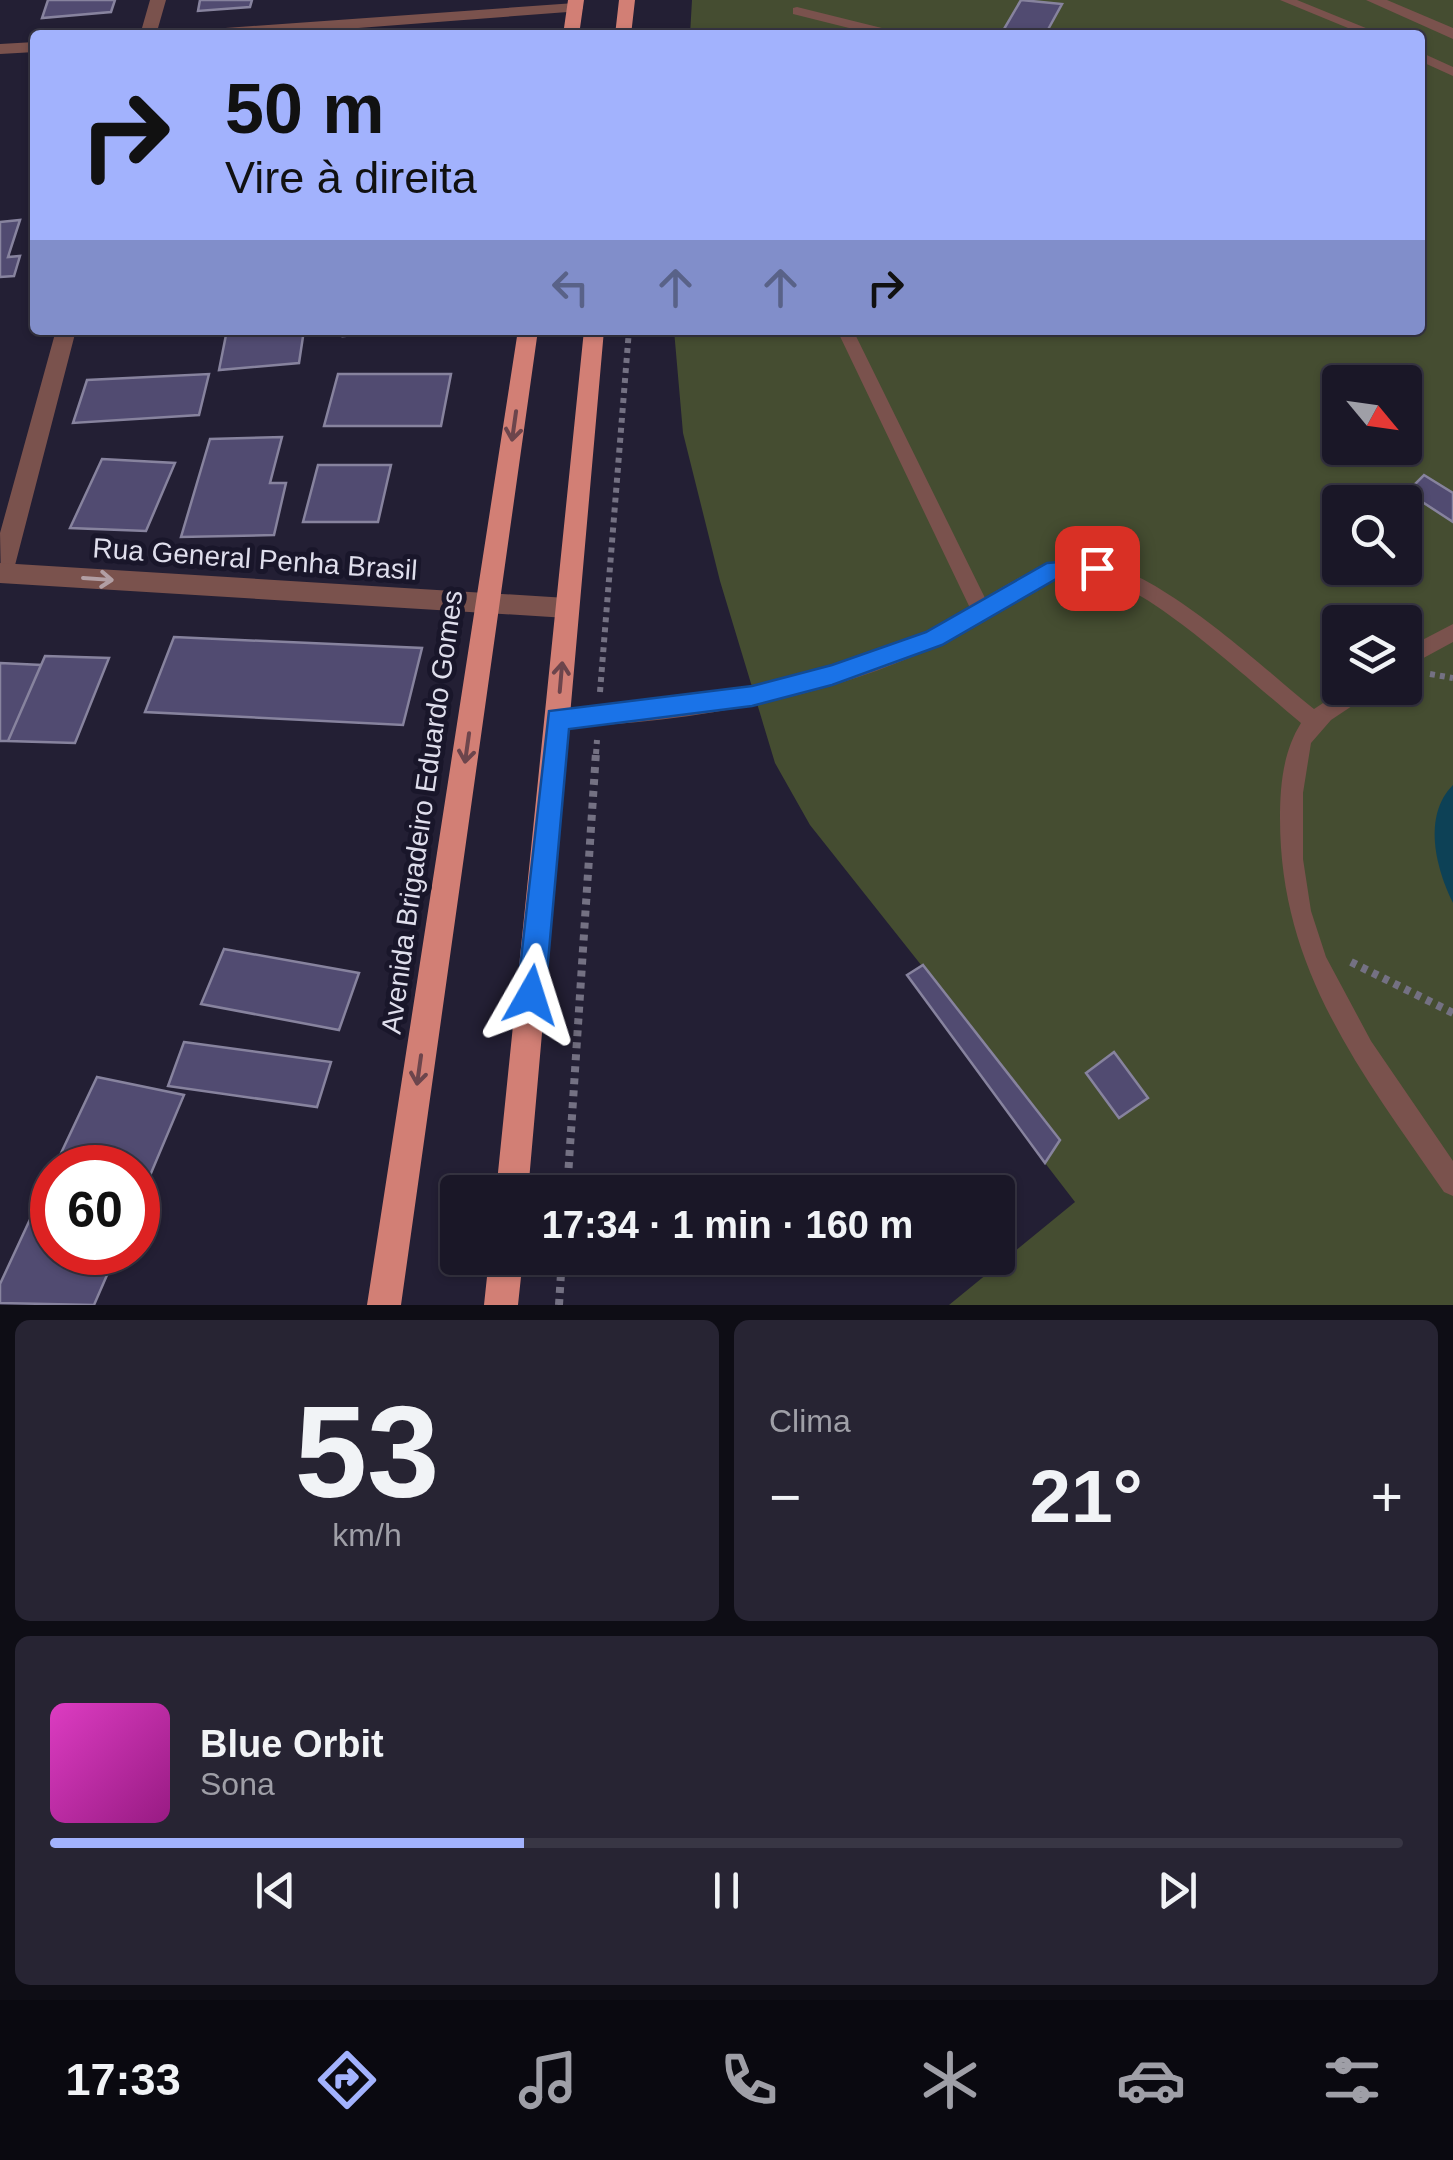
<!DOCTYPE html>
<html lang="pt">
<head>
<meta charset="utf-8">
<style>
	:root { --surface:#1a1727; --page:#272433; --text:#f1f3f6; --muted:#9f9fa7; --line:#383644; --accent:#a2b2fd }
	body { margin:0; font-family:Arial,sans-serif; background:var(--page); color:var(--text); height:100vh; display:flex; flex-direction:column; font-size:38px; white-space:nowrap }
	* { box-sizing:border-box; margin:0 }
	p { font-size:32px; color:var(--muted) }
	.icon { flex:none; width:55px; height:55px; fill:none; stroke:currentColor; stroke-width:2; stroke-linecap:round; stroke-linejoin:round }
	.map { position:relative; height:1305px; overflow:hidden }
	.sheet { display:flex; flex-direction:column; gap:15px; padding:15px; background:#0e0d15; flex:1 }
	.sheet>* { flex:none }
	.top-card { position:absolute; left:30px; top:30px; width:1395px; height:305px; border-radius:10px; box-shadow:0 2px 8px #0004,0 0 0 2px var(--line); background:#a2b2fd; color:#111; overflow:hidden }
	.needle { width:65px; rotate:119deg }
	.controls { position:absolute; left:1322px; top:365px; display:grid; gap:20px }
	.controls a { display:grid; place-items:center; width:100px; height:100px; border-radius:10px; background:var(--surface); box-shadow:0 2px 8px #0004,0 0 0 2px var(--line); font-size:50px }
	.speed { position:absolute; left:30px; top:1145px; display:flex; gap:20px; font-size:50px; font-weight:700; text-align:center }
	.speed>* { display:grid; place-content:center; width:130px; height:130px; border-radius:50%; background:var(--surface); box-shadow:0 2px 8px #0004,0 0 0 2px var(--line); line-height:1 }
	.speed .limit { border:15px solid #d22; background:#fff; color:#111 }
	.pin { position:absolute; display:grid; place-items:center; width:85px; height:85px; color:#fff; margin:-42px; border-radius:20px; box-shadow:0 5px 15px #0006 }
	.me { position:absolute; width:110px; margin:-55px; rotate:6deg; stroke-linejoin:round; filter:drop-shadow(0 0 8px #0008) }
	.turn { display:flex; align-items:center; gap:35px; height:210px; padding:0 30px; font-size:45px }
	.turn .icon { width:130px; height:130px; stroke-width:2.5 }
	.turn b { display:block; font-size:70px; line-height:85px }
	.lanes { display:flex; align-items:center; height:95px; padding:0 30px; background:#0003; justify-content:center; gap:50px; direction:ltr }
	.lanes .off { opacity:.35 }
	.big { font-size:75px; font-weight:800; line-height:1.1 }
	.sheet .card { flex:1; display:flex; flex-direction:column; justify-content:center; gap:15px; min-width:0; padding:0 35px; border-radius:15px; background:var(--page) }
	.sheet .dial { align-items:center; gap:0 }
	.dial b { font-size:130px; line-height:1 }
	.song { display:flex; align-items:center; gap:30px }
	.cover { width:120px; height:120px; border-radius:15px; background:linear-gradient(135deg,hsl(310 70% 55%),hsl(310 70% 35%)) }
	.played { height:10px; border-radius:5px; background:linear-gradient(90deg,var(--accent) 35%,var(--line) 35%) }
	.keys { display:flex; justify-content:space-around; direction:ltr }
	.heat { display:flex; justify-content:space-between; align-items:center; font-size:55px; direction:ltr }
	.sheet .tiles { flex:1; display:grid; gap:15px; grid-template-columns:1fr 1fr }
	.card:last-child { grid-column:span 2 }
	.trip { position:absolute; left:440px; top:1175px; width:575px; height:100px; border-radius:10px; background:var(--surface); box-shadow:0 2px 8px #0004,0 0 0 2px var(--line); font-weight:800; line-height:100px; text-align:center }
	.tabs { display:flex; height:160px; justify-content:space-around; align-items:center; background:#0a0910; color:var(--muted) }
	.tabs .icon { width:70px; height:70px }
	.tabs .active { color:var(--accent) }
	.tabs b { font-size:45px; color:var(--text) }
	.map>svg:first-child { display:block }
</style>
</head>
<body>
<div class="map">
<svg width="1453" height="1305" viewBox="0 0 1453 1305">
	<rect width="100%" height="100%" fill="#231f34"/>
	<!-- green -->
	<path fill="#454d31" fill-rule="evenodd" d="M692 0H1453V1305H949L1075 1202 1045 1163 1060 1140 810 825 775 763 720 581 683 433 674 330H1420V35H690ZM1340 382H1405V448H1340ZM1340 502H1405V568H1340ZM1340 622H1405V688H1340Z"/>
	<!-- water -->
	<path fill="#0d4156" d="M1453 785V903C1436 869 1422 816 1453 785Z"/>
	<!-- building -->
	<path fill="#514b71" stroke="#87839e" stroke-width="2.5" d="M48 0H115L111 12 42 18Z
		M200 0H252L250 7 198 11Z
		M1021 0 1062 4 1045 35 1004 29Z
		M20 220 8 257 20 256 14 276 0 277V222Z
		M227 330H304L299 363 219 370Z
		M344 330H409L343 336Z
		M209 374 199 415 73 423 87 380Z
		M338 374H451L441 426H324Z
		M282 437 270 483H286L274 535 181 537 210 439Z
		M102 459 175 463 146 531 70 528Z
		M318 465H391L378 522H303Z
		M1424 475 1453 493V522L1407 492Z
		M174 637 422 648 403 725 145 712Z
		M45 656 109 658 75 743 8 741Z
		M0 663 41 665 8 741H0Z
		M224 949 359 973 339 1030 201 1004Z
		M923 965 1060 1140 1045 1163 907 975Z
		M184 1042 331 1062 317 1107 168 1086Z
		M1114 1052 1148 1098 1119 1118 1086 1073Z
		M97 1077 184 1095 138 1204V1168H54Z
		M52 1172V1252H117L94 1305 0 1303V1284Z"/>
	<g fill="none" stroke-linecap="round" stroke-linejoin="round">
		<!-- path-far1 -->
		<path stroke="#747183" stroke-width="6" stroke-dasharray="5 5" stroke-linecap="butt" d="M1430 674 1453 678
			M600 692 629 330
			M596 754 597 740"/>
		<!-- path -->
		<path stroke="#747183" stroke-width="8" stroke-dasharray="6 6" stroke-linecap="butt" d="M1351 962 1453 1013
			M567 1192 596 752
			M559 1305 562 1258"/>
		<!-- service -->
		<path fill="#7a524d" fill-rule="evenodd" d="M1280 0H1297L1383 35H1365Z
			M797 7 898 32 899 35H877L793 14V8Z
			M1420 52 1453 67V76L1420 61Z
			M837 330H853L985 598C1012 581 1043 562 1076 560 1145 555 1260 666 1314 709L1346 688H1373L1370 694 1331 720 1311 743 1303 793V859L1311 911 1326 957 1371 1041 1453 1161V1196L1444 1192C1362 1073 1280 971 1280 819 1280 785 1283 752 1301 723 1254 685 1153 589 1098 577 1055 568 1021 598 988 619 967 633 938 645 914 656 801 704 680 722 558 728L551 726 548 719 551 712 558 710C698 703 848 684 970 608Z
			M1453 624V642L1405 668V649Z"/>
		<!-- minor -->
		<path fill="#7a524d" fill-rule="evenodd" d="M150 0H166L156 35H140Z
			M1366 0H1387L1453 28V39Z
			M575 3 583 8 581 11 266 35H190L198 30Z
			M35 42V52L0 54V44Z
			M56 330H76L13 573 9 580 1 583 0 533Z"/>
		<!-- tertiary -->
		<path fill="#7a524d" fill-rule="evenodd" d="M0 563 567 598 576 601 579 608 576 615 567 618 0 583Z"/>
		<!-- primary -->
		<path fill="#d27f75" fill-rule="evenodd" d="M568 0H584L579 35H563Z
			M619 0H635L631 35H615Z
			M518 330H538L401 1305H367Z
			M584 330H604L528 1192H496Z
			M489 1258H523L518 1305H484Z"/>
	</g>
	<!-- one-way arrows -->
	<defs><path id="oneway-shaft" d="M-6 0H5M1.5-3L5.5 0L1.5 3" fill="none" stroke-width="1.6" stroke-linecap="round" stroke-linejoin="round" transform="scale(2.5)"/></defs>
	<g stroke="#6c454c">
		<use href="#oneway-shaft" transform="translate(514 426) rotate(98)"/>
		<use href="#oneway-shaft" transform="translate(561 677) rotate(-85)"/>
		<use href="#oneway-shaft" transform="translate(467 748) rotate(98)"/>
		<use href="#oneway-shaft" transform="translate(419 1070) rotate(98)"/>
	</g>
	<use stroke="#b29fa4" href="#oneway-shaft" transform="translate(98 579) rotate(4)"/>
	<!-- route -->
	<path fill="#1a73e8" stroke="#114b97" stroke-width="2.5" d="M1097 559 1105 562V574L1058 578 942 645 832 685 752 706 569 729 545 995 541 1005 531 1009 521 1005 517 995 549 711 752 686 832 665 926 632 1047 563Z"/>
	<g text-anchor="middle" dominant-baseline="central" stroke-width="10" stroke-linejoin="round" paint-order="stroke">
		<!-- street labels -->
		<g font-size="28" fill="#dfdeec" stroke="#19162a">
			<text transform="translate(255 559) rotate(4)">Rua General Penha Brasil</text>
			<text transform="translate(422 812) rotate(-82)">Avenida Brigadeiro Eduardo Gomes</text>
		</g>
	</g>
</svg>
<div class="controls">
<a><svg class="needle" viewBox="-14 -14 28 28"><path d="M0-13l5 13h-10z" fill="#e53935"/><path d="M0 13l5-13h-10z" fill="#9f9fa7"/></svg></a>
<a><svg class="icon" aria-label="search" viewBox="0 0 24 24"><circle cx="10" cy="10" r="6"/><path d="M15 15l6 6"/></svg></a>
<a><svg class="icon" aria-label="layers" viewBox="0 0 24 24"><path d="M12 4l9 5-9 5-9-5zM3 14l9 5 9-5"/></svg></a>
</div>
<div class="speed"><div class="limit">60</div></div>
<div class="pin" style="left:1097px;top:568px;background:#d93025"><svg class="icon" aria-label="arrive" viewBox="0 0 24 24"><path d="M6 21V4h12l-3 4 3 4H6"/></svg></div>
<svg class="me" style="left:531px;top:995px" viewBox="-20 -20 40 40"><path d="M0-17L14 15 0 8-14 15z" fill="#1a73e8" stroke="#fff" stroke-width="4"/></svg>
<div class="trip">17:34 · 1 min · 160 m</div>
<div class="top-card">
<div class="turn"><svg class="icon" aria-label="right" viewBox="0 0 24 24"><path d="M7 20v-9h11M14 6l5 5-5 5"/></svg><div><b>50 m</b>Vire à direita</div></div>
<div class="lanes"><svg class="icon off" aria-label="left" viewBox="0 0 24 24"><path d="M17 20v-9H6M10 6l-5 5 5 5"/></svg><svg class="icon off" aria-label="ahead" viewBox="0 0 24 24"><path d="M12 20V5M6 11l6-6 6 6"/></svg><svg class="icon off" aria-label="ahead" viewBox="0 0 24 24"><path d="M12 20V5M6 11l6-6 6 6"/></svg><svg class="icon" aria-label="right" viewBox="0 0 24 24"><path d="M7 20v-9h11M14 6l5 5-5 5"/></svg></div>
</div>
</div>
<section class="sheet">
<div class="tiles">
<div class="card dial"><b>53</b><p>km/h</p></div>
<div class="card"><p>Clima</p>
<div class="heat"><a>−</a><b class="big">21°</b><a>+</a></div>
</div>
<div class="card">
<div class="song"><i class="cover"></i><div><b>Blue Orbit</b><p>Sona</p></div></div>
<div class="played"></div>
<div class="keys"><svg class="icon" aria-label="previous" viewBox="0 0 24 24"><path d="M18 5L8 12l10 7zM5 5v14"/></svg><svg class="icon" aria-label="pause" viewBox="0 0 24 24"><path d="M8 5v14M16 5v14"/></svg><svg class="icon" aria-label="next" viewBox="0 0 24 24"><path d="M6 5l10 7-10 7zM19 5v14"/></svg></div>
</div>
</div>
</section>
<nav class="tabs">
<b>17:33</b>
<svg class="icon active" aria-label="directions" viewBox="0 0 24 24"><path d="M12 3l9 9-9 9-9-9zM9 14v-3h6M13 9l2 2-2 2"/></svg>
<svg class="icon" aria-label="music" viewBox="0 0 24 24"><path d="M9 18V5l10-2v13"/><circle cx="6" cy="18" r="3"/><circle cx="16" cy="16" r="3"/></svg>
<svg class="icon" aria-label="phone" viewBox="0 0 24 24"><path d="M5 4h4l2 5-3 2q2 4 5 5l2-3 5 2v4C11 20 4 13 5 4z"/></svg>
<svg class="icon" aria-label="climate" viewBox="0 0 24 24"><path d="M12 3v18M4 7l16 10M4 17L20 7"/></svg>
<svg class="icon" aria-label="car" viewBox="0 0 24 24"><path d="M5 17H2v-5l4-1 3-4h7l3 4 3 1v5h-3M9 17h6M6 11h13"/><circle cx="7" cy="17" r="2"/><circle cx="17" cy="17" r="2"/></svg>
<svg class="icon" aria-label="filters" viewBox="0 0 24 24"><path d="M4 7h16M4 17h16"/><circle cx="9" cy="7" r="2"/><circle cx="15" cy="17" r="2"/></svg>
</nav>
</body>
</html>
